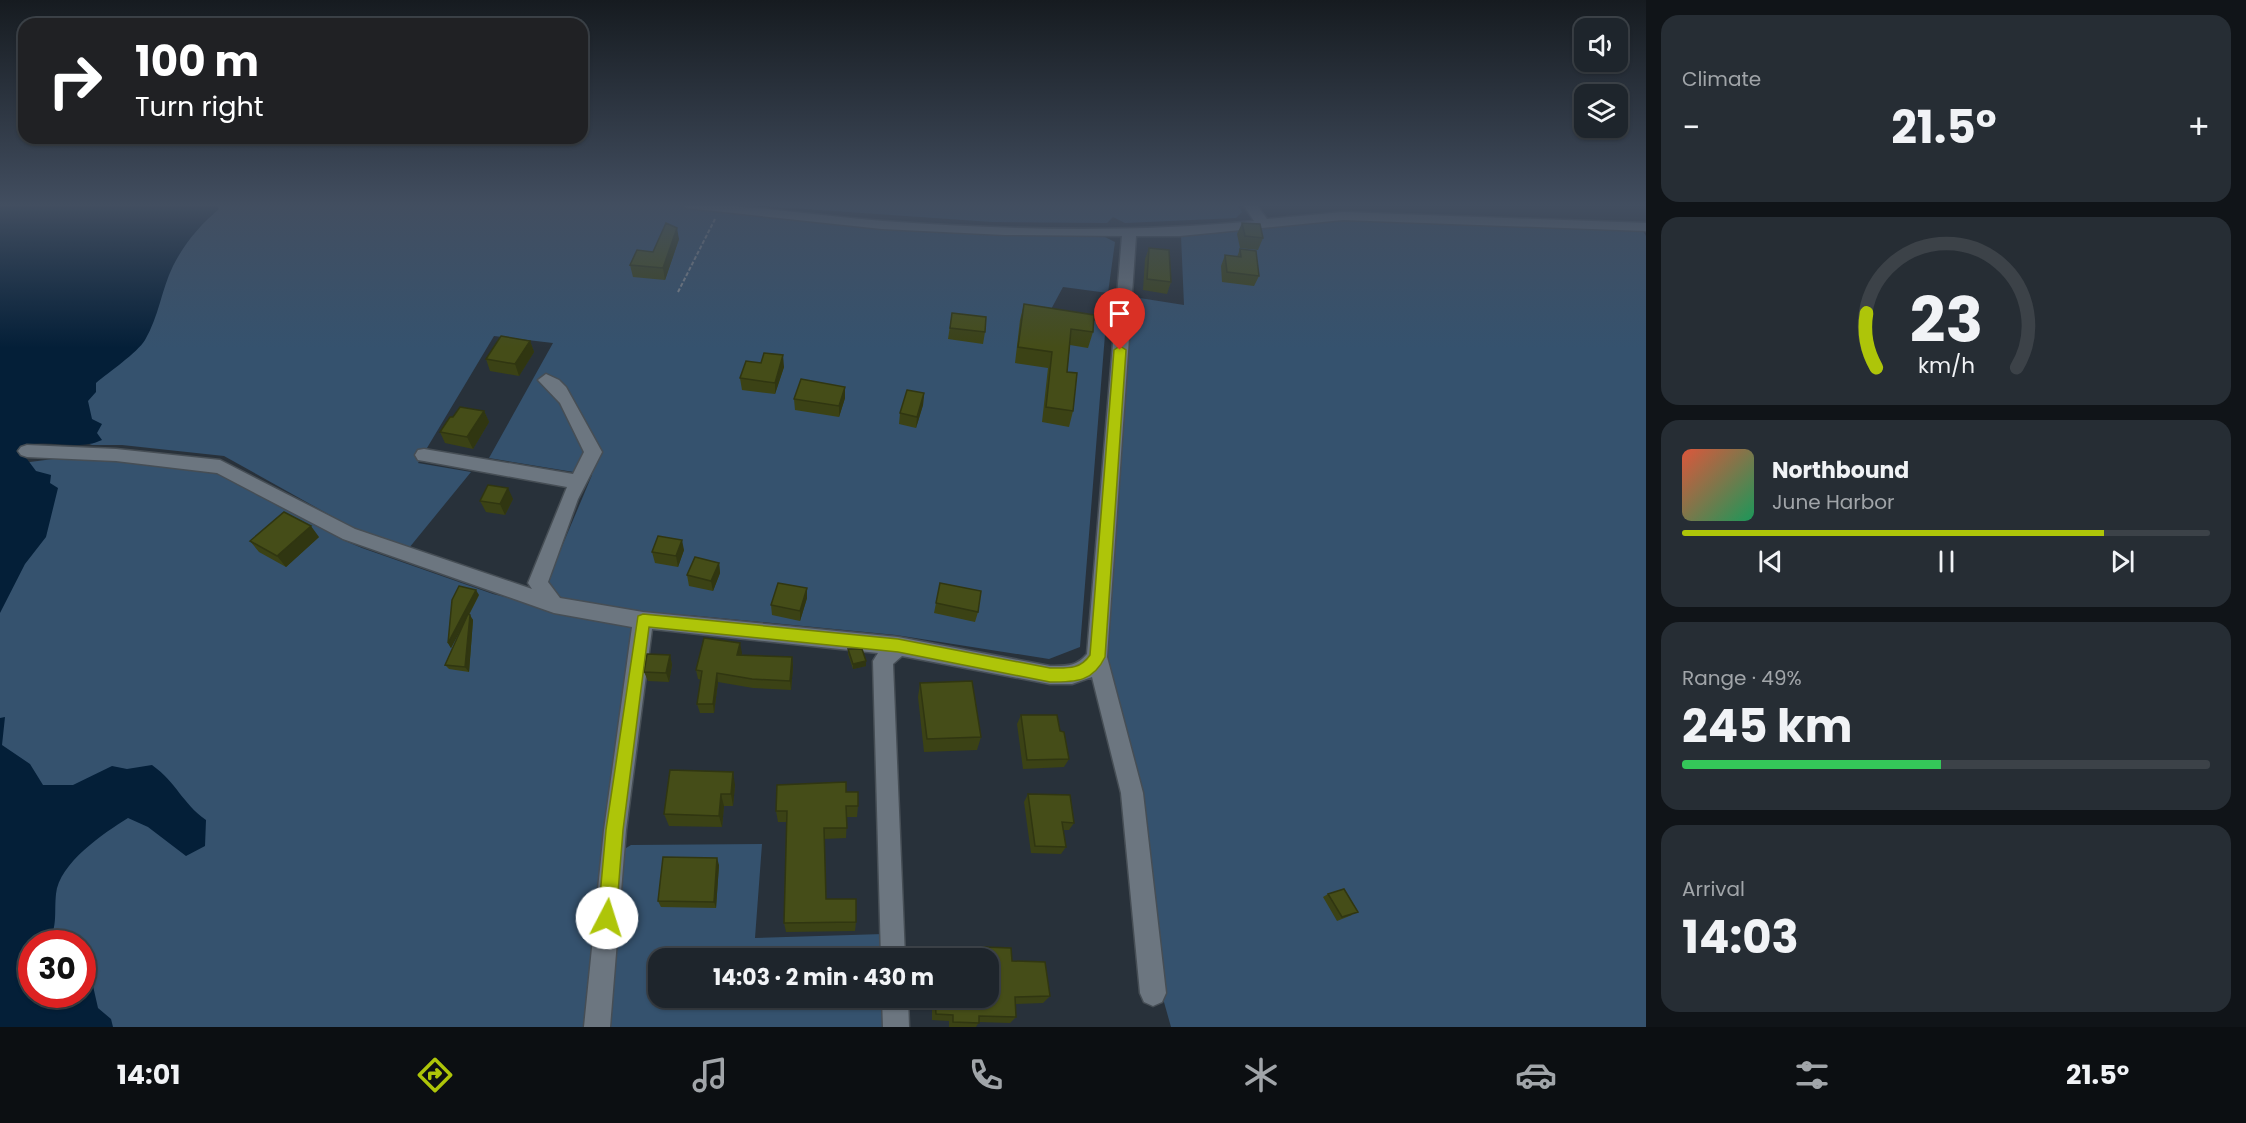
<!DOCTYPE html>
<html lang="en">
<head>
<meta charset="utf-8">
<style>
	:root { --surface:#1e252c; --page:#262d34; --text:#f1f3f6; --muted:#a1a5a9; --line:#3c4248; --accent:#aec509 }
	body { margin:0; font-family:Poppins,sans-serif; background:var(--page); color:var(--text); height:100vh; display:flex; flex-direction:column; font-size:22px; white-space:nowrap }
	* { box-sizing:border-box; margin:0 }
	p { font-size:20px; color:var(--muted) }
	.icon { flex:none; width:33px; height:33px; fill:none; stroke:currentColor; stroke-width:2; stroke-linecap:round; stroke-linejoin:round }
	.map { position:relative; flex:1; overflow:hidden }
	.drawer { display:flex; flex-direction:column; gap:15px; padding:15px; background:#101418; width:600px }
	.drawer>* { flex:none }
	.guide { position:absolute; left:18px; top:18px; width:570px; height:126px; border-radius:18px; box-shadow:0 2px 4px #0004,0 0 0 2px var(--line); background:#202124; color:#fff; overflow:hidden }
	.controls { position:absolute; left:1574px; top:18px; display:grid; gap:12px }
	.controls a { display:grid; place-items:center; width:54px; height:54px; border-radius:12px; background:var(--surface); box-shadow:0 2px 4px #0004,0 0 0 2px var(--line); font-size:30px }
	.speed { position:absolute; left:18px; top:930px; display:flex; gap:12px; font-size:30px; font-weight:700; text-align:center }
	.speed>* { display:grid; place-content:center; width:78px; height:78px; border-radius:50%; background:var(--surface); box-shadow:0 2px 4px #0004,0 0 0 2px var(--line); line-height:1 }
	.speed .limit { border:9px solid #d22; background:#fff; color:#111 }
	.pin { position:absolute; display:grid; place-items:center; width:51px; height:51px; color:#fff; margin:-62px -26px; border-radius:50% 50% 50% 0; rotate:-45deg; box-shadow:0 0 6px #0007 }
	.pin .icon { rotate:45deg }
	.me { position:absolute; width:66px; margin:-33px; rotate:5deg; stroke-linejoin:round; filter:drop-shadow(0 0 4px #0008) }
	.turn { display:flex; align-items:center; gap:21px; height:126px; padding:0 18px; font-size:27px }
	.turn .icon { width:78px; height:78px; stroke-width:2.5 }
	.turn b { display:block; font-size:42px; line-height:51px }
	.big { font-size:45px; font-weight:700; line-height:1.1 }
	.drawer .widget { flex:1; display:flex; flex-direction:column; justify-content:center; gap:9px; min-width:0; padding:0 21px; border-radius:18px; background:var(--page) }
	.drawer .dial { align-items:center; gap:0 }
	.dial svg { height:156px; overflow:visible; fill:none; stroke:var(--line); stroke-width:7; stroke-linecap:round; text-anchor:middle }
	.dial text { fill:var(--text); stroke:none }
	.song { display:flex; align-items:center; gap:18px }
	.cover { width:72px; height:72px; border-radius:9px; background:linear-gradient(135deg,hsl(10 70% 55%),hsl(150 70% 35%)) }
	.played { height:6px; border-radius:3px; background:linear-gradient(90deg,var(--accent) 80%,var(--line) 80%) }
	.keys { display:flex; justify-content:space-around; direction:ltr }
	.heat { display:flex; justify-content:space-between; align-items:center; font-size:33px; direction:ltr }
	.charge { height:9px; border-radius:4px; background:linear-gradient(90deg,#34c759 49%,var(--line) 0) }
	.trip { position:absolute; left:648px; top:948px; width:351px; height:60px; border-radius:18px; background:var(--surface); box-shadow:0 2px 4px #0004,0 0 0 2px var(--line); font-weight:700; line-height:60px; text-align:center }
	.tabs { display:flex; height:96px; justify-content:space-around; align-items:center; background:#0c0f12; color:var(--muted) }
	.tabs .icon { width:42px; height:42px }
	.tabs .on { color:var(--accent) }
	.tabs b { font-size:27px; color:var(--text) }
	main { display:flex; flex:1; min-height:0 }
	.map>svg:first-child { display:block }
</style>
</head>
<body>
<main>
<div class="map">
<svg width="1646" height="1027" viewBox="0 0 1646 1027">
	<rect width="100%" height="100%" fill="#28313a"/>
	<!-- green -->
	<path fill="#35526e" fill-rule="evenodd" d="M151 204H664L922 232 1105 237 1115 242 1108 293 1063 287 1048 315 1106 322 1080 647 1049 659 896 635 688 615 647 614 557 600 547 582 592 475 489 458 553 343 494 336 418 463 471 472 409 548 353 528 224 456 122 445H92L55 431Z
		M734 204H1237L1242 212 1236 218 1125 223 1113 217 1107 223 992 222Z
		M1312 219 1643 231 1646 236V1027H1171L1162 995 1107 651 1127 296 1184 305 1181 236Z
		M76 456 218 470 343 540 362 548 493 594 631 628 634 638 613 856 631 845 762 844 755 938 883 934 885 958H658V998H889L892 1027H0V478L30 462ZM32 944H82V994H32Z"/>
	<!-- water -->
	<path fill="#041f38" d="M0 204H216L219 209C200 225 184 244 173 266 161 291 159 316 145 340 137 353 109 372 96 383V392L88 401 92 419 102 424 97 433 102 440C79 451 52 440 28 445L24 455 36 471 51 475 50 483 58 488 46 537 25 564 0 613Z
		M5 717 2 745 30 764 43 785H73L112 766 127 769 152 765C177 783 182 803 206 820L205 846 186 856 148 827 128 818C104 833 59 863 56 894 54 913 58 926 48 943L32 944V994H82L83 977H91L98 1008 111 1019 113 1027H0V718Z"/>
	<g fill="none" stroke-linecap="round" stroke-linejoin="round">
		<defs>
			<path id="minor" d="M680 204C748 204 815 216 883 221 1006 230 1132 233 1254 221L1243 204H1256L1267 219 1343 212 1646 223V231L1343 220 1180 236H1136L1107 657 1143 793 1166 993 1162 1002 1153 1006 1144 1002 1140 993 1121 793 1092 677 1072 684H1050L902 656 893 664 905 958H881L873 661 878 653 652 629 626 830 610 1027H584L604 830 632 627 554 613 343 539 217 473 116 461 27 457 21 455 18 451 21 447 27 445 116 449 220 460 355 529 532 589 528 583 567 487 424 461 418 460 415 455 418 450 424 449 573 474 584 452 560 403 538 380 546 374 559 380 566 387 602 452 578 499 548 582 560 598 643 612 898 637 1050 666C1066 666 1076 667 1087 654L1122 236 1005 235 882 229 686 208Z
				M882 998H908L909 1027H883Z"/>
		</defs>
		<!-- minor casing -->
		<use href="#minor" stroke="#464e55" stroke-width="3"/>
		<!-- path -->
		<path stroke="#858c94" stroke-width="2" stroke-dasharray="4 2" stroke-linecap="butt" d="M678 292 715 219"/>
		<!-- minor -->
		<use href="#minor" fill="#6c7680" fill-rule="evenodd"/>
	</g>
	<!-- wall -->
	<path fill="#3b4215" d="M1242 223 1263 238 1258 250 1240 248 1237 234Z
		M679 239 665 280 633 277 630 265 653 252Z
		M1149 248 1171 282 1167 294 1143 290 1145 259Z
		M1240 249 1259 276 1254 286 1222 282 1221 266 1225 255 1237 257Z
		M1024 304 1093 332 1088 348 1070 345 1067 372 1073 411 1069 427 1042 422 1048 368 1015 363 1020 320Z
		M952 313 985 332 983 344 948 339Z
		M530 341 534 352 519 376 490 371 486 359Z
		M761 363 784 367 775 394 742 390 740 378Z
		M845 387V398L839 417 795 410 794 399Z
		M924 393 923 405 916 428 899 424 900 413Z
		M484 411 489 422 473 449 445 443 440 432 453 417Z
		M513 499 505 515 486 512 480 501Z
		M319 537 286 567 259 552 250 541Z
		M684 550 678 567 655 563 652 552Z
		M719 563 720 573 713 591 689 586 687 575Z
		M940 583 978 612 975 622 934 613Z
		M479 595 469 615 473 620 469 672 449 669 445 665 462 627 451 648 448 643Z
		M807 598 800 621 772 615 771 605Z
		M848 649 866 661V666L853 669 848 654Z
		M742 653 741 655 792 657 793 667 791 690 753 688 718 682 714 713H700L697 704 701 680 698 679 696 670Z
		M670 655 672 665 669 682 648 681 644 672Z
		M920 683 981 737 977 750 924 752 918 697Z
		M1021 715 1060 731 1069 759 1064 767 1023 769 1017 724Z
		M735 785 733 806H724L722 827 669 826 664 814Z
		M846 792 858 806 857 817H847L846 838 824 839 826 899 856 922 855 931 786 932 784 923 787 822H778L776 811Z
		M1028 794 1074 823 1069 830H1063L1066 847 1061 854 1031 853 1024 802Z
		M719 865 716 908 661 907 658 901Z
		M1328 894 1352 915 1337 921 1323 897Z
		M984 947 1012 961 1050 996 1043 1003 1015 1004 1016 1017 1010 1023 979 1022 976 1027H949V1021L932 1020V998H988V958H980L979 955Z"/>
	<!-- shaded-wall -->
	<path fill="#303611" d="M677 228 679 239 665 280 663 268Z
		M530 341 534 352 519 376 515 364Z
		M783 355 784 367 775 394V383Z
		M845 387V398L839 417V406Z
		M924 393 923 405 916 428 917 417Z
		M484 411 489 422 473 449 467 437Z
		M508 488 513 499 505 515 500 504Z
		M311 526 319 537 286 567 277 556Z
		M682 540 684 550 678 567 676 556Z
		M719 563 720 573 713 591 711 581Z
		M807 588V598L800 621V611Z
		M476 590 479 595 451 648 448 643Z
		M470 615 473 620 469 672 465 667Z
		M740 643 742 653 739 664 737 655Z
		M670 655 672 665 669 682 666 673Z
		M792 657 793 667 791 690 790 681Z
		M866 661V666L853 669V664Z
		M717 673 718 682 714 713 713 704Z
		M733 772 735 785 733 806 731 794Z
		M721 794 724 806 722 827 719 816Z
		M717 858 719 865 716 908 714 902Z"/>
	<!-- building -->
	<path fill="#454d18" stroke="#303611" stroke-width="1.5" d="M666 223 677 228 663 268 630 265 637 250 653 252Z
		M1242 223 1260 224 1263 238 1245 236Z
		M1149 248 1169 250 1171 282 1147 279Z
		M1240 249 1256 251 1259 276 1227 272 1225 255 1241 257Z
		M1024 304 1094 315 1093 332 1071 329 1067 372 1077 373 1073 411 1046 407 1052 352 1018 347Z
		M952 313 986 317 985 332 950 328Z
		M501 336 530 341 515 364 486 359Z
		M764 353 783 355 775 383 740 378 746 361 761 363Z
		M801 379 845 387 839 406 794 399Z
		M907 390 924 393 917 417 900 413Z
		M460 407 484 411 467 437 440 432 450 417H453Z
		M488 485 508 488 500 504 480 501Z
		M284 512 311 526 277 556 250 541Z
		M658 536 682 540 676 556 652 552Z
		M695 557 719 563 711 581 687 575Z
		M778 583 807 588 800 611 771 605Z
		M940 583 981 591 978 612 936 603Z
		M459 586 476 590 448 643 452 600Z
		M468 614 470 615 465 667 445 665Z
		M704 638 740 643 737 655 792 657 790 681 752 679 717 673 713 704H697L702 671 696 670Z
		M848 649H862L866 661 853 664Z
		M647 654 670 655 666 673 644 672Z
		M972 681 981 737 927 739 920 683Z
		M1021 715H1057L1060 731 1064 732 1069 759 1027 760Z
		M670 770 733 772 731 794H721L719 816 664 814Z
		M846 782V792H858V806H846L847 828H824L826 899H856V922L784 923 787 811H776L777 785Z
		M1028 794 1070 795 1074 823 1062 822 1066 847 1035 846Z
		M663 857 717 858 714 902 658 901Z
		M1344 889 1358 912 1342 917 1328 894Z
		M984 947 1011 948 1012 961 1045 962 1050 996 1015 997 1016 1017 979 1016V1023L953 1022V1015L936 1014 935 998H988V958H985Z"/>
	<!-- sky -->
	<linearGradient id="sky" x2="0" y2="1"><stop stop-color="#161b20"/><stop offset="0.59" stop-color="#424e60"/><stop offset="1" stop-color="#424e60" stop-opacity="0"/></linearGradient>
	<rect width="1646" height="348" fill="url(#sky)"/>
	<!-- route -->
	<path fill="#aec509" stroke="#718006" stroke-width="1.5" d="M1120 346 1126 350 1105 657C1093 682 1076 682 1050 682L898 652 649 627 623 830 616 918 614 924 607 927 601 924 598 918 606 830 638 616 643 614 898 639 1050 668C1067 668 1080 670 1090 655L1114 350Z"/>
</svg>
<div class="controls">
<a><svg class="icon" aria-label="sound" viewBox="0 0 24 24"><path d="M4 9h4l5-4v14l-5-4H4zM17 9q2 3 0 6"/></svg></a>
<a><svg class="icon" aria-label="layers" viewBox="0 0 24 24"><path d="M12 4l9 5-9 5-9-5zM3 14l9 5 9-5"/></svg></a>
</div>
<div class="speed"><div class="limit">30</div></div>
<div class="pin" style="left:1120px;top:350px;background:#d93025"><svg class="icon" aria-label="arrive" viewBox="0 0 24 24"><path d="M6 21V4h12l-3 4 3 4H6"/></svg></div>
<svg class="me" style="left:607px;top:918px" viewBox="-20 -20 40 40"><circle r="19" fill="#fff"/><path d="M0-13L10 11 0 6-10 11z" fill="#aec509"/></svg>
<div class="trip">14:03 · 2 min · 430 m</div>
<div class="guide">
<div class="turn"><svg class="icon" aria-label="right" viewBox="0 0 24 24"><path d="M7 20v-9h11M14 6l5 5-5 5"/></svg><div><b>100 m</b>Turn right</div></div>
</div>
</div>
<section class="drawer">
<div class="widget"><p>Climate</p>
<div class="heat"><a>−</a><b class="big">21.5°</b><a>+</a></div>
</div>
<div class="widget dial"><svg viewBox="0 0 100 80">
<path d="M14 69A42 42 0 1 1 86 69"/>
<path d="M14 69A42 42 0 0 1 9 41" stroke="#aec509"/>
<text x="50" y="56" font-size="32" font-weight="700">23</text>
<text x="50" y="72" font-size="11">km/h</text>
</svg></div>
<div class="widget">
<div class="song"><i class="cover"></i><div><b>Northbound</b><p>June Harbor</p></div></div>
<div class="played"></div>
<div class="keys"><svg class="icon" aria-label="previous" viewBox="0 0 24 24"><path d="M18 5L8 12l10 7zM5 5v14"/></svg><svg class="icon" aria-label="pause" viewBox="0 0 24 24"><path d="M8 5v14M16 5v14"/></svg><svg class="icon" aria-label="next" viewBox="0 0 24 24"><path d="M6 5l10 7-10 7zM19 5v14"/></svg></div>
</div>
<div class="widget"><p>Range · 49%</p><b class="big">245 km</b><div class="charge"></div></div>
<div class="widget"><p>Arrival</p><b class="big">14:03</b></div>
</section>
</main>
<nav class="tabs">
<b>14:01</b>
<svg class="icon on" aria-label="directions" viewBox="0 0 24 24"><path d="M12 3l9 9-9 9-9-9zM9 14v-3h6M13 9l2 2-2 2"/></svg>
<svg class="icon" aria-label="music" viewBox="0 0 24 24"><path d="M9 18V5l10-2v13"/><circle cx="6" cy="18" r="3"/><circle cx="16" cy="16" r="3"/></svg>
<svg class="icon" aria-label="phone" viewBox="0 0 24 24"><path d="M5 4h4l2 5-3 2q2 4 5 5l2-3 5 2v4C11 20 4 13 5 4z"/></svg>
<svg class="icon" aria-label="climate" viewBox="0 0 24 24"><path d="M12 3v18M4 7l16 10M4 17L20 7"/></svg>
<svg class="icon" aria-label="car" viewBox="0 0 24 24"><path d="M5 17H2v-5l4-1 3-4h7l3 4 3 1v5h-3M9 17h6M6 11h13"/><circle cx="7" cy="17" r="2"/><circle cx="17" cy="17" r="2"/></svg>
<svg class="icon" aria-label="filters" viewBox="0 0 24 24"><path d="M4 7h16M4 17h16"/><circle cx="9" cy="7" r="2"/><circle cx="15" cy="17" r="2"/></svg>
<b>21.5°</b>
</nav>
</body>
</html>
